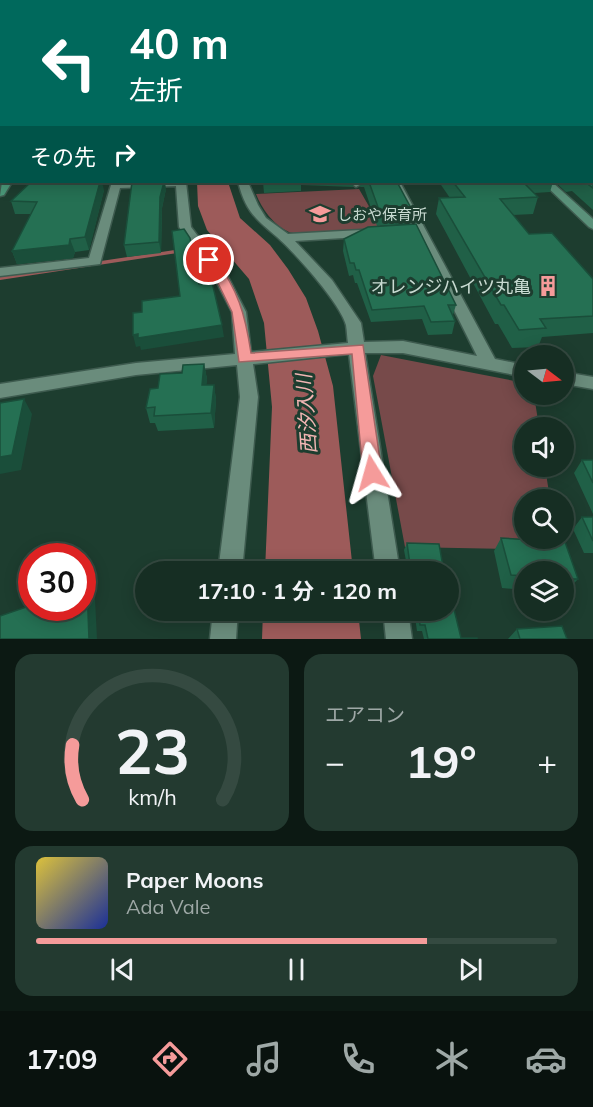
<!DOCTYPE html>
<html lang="ja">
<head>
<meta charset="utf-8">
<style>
	:root { --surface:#162e23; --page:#233a30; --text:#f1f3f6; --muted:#9ea8a6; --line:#354a41; --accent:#f59b9a }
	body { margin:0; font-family:Mulish,"Noto Sans JP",sans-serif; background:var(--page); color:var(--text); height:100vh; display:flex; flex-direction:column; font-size:22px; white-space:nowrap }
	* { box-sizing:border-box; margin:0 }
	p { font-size:20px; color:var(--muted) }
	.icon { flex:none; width:33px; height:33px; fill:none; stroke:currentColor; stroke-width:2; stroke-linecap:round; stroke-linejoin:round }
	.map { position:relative; height:639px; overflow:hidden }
	.details { display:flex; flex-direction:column; gap:15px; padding:15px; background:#0c1913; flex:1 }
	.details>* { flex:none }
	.hud { position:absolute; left:0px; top:0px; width:594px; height:183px; box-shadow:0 3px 15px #0003,0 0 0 2px var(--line); background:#00695c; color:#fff; overflow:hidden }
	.needle { width:39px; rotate:106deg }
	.fabs { position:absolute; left:514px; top:345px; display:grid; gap:12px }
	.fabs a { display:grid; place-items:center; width:60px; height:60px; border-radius:50%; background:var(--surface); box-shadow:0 3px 15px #0003,0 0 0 2px var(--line); font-size:30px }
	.speed { position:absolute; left:18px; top:543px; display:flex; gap:12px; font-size:30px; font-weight:700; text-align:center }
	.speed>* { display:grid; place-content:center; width:78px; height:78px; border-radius:50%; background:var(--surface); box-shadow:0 3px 15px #0003,0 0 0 2px var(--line); line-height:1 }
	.speed .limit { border:9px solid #d22; background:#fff; color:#111 }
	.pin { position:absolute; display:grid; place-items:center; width:51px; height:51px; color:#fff; margin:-26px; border:3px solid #fff; border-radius:50%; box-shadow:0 2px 6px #0007 }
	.me { position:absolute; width:66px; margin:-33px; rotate:352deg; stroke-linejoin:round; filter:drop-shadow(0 0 4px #0008) }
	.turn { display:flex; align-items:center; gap:21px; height:126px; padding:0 30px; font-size:27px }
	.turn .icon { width:78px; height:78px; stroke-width:2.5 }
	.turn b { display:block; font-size:42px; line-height:51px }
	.then { display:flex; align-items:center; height:57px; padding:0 30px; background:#0003; gap:12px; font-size:22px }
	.big { font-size:45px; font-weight:700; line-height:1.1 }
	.details .card { flex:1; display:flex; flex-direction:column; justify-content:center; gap:9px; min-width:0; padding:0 21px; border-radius:18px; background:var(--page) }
	.details .dial { align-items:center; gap:0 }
	.dial svg { height:156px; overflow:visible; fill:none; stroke:var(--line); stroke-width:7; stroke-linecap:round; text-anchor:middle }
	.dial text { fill:var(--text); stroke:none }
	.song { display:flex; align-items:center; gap:18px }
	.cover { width:72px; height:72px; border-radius:9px; background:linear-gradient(135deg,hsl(50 70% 55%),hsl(230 70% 35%)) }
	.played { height:6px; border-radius:3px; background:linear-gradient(90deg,var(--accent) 75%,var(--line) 75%) }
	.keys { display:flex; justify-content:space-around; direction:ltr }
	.heat { display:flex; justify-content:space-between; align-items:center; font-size:33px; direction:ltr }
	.details .tiles { flex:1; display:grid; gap:15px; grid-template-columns:1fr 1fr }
	.card:last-child { grid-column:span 2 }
	.trip { position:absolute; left:135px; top:561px; width:324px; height:60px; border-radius:30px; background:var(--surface); box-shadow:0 3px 15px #0003,0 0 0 2px var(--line); font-weight:700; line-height:60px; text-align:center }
	.tab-bar { display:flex; height:96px; justify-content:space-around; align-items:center; background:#09120e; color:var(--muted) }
	.tab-bar .icon { width:42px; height:42px }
	.tab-bar .current { color:var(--accent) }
	.tab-bar b { font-size:27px; color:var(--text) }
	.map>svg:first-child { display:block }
</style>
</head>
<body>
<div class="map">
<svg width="593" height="639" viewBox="0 0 593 639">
	<rect width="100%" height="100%" fill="#1d3d2f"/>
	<!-- green -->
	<path fill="#774a4a" d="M359 189 382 229C365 229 301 237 289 232 273 225 262 209 256 194Z
		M381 355 525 383V394L534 395 539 427 525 428V466L545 467 550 499 525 500V538L555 539 556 550 405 547 373 376Z"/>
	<!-- water -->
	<path fill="#9d5b5a" d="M197 182H228L240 218 270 245 288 269 306 298 318 331 333 386 353 571H265L272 407 264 323 249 279 207 230 198 206Z
		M263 611H358L361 639H262Z"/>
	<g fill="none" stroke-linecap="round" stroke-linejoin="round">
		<!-- stream -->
		<path fill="#9d5b5a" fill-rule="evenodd" d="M228 236 230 237V239L209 247H205L204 246Z
			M195 247 197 248V250L0 280V276Z"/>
		<defs>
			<path id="street" d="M0 104H2V108H0Z
				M129 182H186L191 227 226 273 246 312 251 352 348 343C347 337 347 331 346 325 340 303 295 253 277 237 255 218 246 212 238 182H248L258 205 266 218 288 234 379 229V235L375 236 295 241 332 280 361 323 364 342 403 341 477 356 390 182H400L495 359 525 365V377L403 353H365L400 572H376L349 354 253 364 258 397 242 572H218L240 397 237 365 136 375 0 398V384L136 363 235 354 232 312 212 273 179 227 176 186 120 188 100 264 0 276V268L89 258 111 185 116 182Z
				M350 182H360L361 184 356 187Z
				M564 372 593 377V389L564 384Z
				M213 610H238L236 639H210Z
				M383 610H408L412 639H386Z"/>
			<path id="secondary" d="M542 182H552L593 219V229L589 227Z"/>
			<path id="primary" d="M2 182H12L4 195 0 196Z"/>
		</defs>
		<!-- street casing -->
		<use href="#street" stroke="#3e5b4f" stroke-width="3"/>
		<!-- secondary casing -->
		<use href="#secondary" stroke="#3e5b4f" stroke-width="3"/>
		<!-- primary casing -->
		<use href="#primary" stroke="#3e5b4f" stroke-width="3"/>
		<!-- street -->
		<use href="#street" fill="#6a8c7c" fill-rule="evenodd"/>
		<!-- secondary -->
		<use href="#secondary" fill="#5a917a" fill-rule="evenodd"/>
		<!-- primary -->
		<use href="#primary" fill="#4a9778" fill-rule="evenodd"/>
	</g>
	<!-- wall -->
	<path fill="#206047" d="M593 67V210L572 191 566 192 555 182H592Z
		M263 182H353V187L301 185V191L264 193Z
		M361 182H397L411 208 408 224 377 226 364 187H360Z
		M439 182H553L550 192 534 193 538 197 533 214 513 215 529 234 593 279V333L542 337 538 347 512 348 498 324H495L436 214 439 198H450Z
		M43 183 104 190 89 250 75 252 73 258 17 264 12 251 31 214H15L11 201Z
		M166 189 162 208 161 253 127 257 124 245Z
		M344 239 456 305 453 315 455 321 452 334 428 335 422 319 371 322 357 283H355L353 275 349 276 343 251Z
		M204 364 207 379 206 385H214L216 400 214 428 158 431 155 423H150L146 408 158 388 182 373Z
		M582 460H593V514L574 473Z
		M582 517H593V553H584L573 529Z
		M501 538 565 542 578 579 566 592H564V572H525V590L502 588 494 551Z
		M407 543 444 572H408L404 550Z
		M414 610H448L461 638 477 639H424L422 631H417Z
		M517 629 567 639H508Z"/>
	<!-- shaded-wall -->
	<path fill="#1a4e3a" d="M100 182H102L104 190 89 250 85 237Z
		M164 182H165L166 189 162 208 161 253 159 242 160 197Z
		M70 239 75 252 73 258 17 264 12 251Z
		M222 325 224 337 141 350 140 346 136 347 133 335Z
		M204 364 207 379 205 400 202 385Z
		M214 385 216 400 214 428 211 413Z
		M24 399 32 414 21 470 0 474V457Z
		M87 586 95 599 97 639H89Z"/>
	<!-- building -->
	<path fill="#257053" stroke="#1a4e3a" stroke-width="1.5" d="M592 67H593V188L585 182H592Z
		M44 182H100L85 237 70 239 69 245 12 251 37 202 11 201 30 183H43Z
		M132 182H164L160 197 159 242 124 245Z
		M369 182H397L411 208 379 210Z
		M453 182H523L538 197 500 199 529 234 552 233 593 279V316L540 319 546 328 519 330 504 305H501L439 198 465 197Z
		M416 224 456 305H448L455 321 431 322 424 306 372 310 359 270H356L354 263H350L344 239 368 227Z
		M184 229 190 238 199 284 212 282 222 325 138 338V334L133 335V313L142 312V301L180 296 172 231Z
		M204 364 202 385H214L211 413 154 416 155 407 146 408 150 389 158 388 160 374 182 373 183 365Z
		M24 399 12 455 0 457V403Z
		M582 460H593V483Z
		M582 517H593V541Z
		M501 538 565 542 578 579H564V572H525V576L511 575Z
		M407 543 439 544 444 572H411Z
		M87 586 89 639H0V616L32 605V608H82V587Z
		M448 597H451L461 638H477V639H428L425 625H420L418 610H448Z
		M562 626 567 639H520L517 629Z"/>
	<!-- sky -->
	<linearGradient id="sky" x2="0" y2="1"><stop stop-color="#10221a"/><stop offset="0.43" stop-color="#3a5758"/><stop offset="1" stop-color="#3a5758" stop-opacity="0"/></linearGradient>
	<rect width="593" height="157" fill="url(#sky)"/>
	<!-- route -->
	<path fill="#f59b9a" stroke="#9f6564" stroke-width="1.5" d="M205 257H214C238 290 245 313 251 353L363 345 382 473 379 479 372 481 366 479 363 473 352 354 239 362 232 312 213 273 204 260Z"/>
	<!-- icons -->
	<defs>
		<symbol id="school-bare" viewBox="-9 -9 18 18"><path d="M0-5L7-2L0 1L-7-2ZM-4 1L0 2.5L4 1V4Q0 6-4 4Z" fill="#f59b9a" stroke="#1d3d2f" stroke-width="2.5" paint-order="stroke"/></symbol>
		<symbol id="building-bare" viewBox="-9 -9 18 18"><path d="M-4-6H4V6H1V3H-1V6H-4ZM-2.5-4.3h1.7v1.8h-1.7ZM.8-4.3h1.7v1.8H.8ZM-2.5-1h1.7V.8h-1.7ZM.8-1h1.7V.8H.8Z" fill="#f59b9a" stroke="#1d3d2f" stroke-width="2.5" paint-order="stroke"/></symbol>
	</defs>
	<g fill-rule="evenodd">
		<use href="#school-bare" x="305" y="199" width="30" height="30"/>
		<use href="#building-bare" x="533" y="271" width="30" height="30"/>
	</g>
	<g text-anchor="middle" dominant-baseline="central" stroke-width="6" stroke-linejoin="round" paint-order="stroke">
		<!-- far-poi labels -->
		<g font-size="15" fill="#c9dbd2" stroke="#1d3d2f" text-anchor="start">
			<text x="337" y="214">しおや保育所</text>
		</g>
		<!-- poi labels -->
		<g font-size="18" fill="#c9dbd2" stroke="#1d3d2f" text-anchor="end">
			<text x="531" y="286">オレンジハイツ丸亀</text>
		</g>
		<!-- water labels -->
		<g font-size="20" font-style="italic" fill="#f3b6b4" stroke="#1d3d2f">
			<text transform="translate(306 414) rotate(-94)">西汐入川</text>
		</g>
	</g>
</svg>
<div class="fabs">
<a><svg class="needle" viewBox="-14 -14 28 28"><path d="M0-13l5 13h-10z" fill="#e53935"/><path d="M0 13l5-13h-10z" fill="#9ea8a6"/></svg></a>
<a><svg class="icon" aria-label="sound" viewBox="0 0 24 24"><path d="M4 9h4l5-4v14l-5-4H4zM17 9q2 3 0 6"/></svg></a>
<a><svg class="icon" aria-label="search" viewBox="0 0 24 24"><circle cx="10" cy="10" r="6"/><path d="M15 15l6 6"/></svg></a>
<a><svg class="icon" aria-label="layers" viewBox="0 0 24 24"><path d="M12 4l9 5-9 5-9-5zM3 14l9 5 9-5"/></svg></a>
</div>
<div class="speed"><div class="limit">30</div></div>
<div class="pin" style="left:209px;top:260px;background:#d93025"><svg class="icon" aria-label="arrive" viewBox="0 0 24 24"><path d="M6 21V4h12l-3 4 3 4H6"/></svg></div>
<svg class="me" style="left:372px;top:473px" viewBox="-20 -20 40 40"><path d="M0-17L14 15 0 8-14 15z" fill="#f59b9a" stroke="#fff" stroke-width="4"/></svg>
<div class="trip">17:10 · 1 分 · 120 m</div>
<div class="hud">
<div class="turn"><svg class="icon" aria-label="left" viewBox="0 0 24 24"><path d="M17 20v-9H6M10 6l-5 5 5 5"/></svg><div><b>40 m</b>左折</div></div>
<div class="then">その先<svg class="icon" aria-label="right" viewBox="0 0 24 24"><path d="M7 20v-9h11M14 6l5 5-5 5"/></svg></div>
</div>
</div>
<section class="details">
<div class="tiles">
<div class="card dial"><svg viewBox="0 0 100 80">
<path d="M14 69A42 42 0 1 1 86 69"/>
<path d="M14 69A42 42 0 0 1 9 41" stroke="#f59b9a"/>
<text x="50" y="56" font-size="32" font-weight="700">23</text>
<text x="50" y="72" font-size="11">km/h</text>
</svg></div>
<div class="card"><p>エアコン</p>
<div class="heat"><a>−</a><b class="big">19°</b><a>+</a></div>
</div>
<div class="card">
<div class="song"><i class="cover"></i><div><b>Paper Moons</b><p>Ada Vale</p></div></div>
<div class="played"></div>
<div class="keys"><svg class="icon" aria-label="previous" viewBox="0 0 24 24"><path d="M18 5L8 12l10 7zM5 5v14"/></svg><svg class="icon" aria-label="pause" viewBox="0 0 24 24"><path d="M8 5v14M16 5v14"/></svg><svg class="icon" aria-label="next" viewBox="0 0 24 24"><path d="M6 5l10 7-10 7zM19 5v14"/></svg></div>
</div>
</div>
</section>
<nav class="tab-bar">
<b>17:09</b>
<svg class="icon current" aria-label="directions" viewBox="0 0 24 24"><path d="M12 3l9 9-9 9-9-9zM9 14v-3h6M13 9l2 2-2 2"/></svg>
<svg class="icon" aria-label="music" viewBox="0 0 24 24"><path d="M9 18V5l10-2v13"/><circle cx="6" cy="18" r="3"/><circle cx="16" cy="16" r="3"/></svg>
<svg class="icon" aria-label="phone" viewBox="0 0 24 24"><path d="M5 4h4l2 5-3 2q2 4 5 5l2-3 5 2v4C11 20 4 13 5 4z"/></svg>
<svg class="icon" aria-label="climate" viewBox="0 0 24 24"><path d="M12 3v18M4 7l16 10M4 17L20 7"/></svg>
<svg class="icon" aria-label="car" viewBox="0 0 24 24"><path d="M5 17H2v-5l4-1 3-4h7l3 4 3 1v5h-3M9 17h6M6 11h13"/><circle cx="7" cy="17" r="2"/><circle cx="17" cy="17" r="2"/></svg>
</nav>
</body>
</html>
